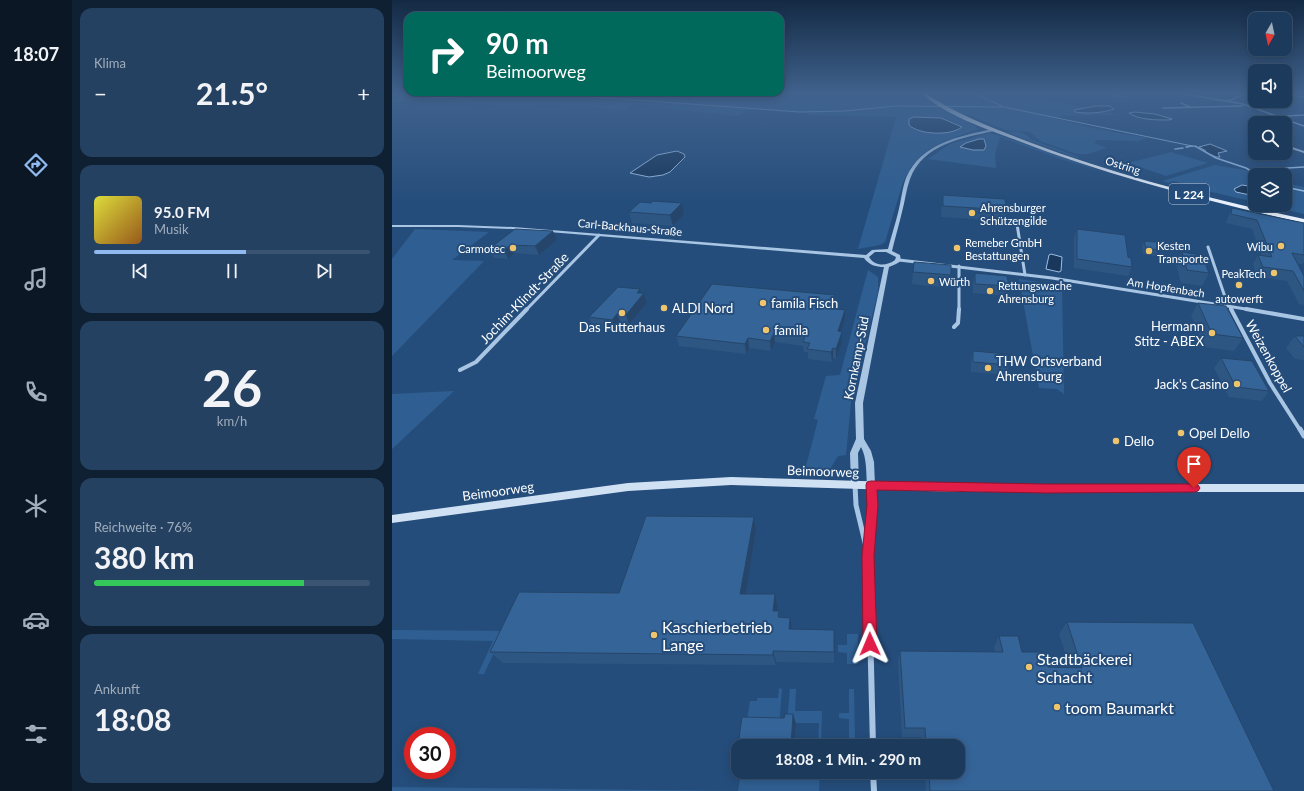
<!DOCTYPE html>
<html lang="de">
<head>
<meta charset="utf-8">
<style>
	:root { --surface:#1c3a5c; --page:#254162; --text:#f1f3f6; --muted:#a0adbb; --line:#3a5472; --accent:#90b9f0 }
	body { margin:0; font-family:Lato,sans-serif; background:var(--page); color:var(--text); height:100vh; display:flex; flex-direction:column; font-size:15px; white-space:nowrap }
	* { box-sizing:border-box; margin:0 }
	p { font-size:13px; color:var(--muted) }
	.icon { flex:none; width:22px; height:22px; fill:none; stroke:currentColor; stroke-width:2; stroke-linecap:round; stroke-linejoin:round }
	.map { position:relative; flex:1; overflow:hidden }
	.side { display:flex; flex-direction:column; gap:8px; padding:8px; background:#0f2033; width:320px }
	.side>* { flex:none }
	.guide { position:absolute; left:12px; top:12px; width:380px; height:84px; border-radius:12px; box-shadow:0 2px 10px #0003,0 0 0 1px var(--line); background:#00695c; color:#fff; overflow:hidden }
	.needle { width:26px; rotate:189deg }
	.tools { position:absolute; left:856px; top:12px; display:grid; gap:8px }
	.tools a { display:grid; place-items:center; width:44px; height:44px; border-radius:8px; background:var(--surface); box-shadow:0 2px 10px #0003,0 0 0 1px var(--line); font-size:20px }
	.speed { position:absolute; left:12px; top:727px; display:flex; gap:8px; font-size:20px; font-weight:700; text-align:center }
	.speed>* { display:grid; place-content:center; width:52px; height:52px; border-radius:50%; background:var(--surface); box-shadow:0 2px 10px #0003,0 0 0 1px var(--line); line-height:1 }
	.speed .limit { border:6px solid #d22; background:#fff; color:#111 }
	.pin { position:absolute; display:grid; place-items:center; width:34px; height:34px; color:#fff; margin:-41px -17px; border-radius:50% 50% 50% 0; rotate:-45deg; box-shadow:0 0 4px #0007 }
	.pin .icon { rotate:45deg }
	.me { position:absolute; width:44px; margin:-22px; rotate:359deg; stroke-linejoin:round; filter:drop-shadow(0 0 3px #0008) }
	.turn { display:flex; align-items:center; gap:14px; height:84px; padding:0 16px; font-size:18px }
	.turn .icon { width:52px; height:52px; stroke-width:2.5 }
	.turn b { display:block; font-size:28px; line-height:34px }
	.big { font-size:30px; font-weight:700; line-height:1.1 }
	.side .widget { flex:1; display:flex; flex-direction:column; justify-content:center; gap:6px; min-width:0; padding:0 14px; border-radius:12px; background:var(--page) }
	.side .dial { align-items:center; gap:0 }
	.dial b { font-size:52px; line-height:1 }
	.song { display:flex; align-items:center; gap:12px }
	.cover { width:48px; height:48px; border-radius:6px; background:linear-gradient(135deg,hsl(60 70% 55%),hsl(30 70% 35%)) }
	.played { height:4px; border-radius:2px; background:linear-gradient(90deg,var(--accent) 55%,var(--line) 55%) }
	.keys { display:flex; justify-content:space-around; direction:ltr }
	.heat { display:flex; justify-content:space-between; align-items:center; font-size:22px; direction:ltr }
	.charge { height:6px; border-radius:3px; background:linear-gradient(90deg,#34c759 76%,var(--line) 0) }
	.trip { position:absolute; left:339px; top:739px; width:234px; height:40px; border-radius:12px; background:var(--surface); box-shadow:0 2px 10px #0003,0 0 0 1px var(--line); font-weight:700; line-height:40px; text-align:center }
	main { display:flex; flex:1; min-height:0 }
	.menu { display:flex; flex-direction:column; width:72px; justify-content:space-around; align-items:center; background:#0b1725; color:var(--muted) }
	.menu .icon { width:28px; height:28px }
	.menu .active { color:var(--accent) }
	.menu b { font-size:18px; color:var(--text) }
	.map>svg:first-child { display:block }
</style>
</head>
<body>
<main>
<nav class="menu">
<b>18:07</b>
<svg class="icon active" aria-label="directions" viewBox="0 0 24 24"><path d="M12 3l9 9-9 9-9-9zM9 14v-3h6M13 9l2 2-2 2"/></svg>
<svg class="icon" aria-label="music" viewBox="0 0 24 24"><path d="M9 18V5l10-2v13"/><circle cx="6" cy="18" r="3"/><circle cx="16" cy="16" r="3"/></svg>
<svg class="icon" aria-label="phone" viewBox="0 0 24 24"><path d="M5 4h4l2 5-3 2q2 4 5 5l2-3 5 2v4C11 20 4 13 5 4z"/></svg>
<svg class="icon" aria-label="climate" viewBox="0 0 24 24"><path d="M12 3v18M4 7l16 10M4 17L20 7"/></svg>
<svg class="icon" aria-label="car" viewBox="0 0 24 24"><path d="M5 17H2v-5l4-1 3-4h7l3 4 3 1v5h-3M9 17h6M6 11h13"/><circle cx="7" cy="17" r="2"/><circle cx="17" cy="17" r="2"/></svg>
<svg class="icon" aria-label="filters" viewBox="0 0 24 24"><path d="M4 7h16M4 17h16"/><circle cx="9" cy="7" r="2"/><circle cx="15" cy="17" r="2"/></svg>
</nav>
<section class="side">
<div class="widget"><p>Klima</p>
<div class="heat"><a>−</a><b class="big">21.5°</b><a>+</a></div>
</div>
<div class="widget">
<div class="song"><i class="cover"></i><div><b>95.0 FM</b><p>Musik</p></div></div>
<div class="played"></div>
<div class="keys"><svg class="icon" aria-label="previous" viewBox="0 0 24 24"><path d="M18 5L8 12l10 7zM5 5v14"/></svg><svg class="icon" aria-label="pause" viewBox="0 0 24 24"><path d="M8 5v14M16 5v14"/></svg><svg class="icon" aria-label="next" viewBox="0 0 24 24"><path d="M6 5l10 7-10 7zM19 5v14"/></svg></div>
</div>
<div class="widget dial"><b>26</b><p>km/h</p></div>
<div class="widget"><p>Reichweite · 76%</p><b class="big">380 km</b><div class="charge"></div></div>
<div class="widget"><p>Ankunft</p><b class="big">18:08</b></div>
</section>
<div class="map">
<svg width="912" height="791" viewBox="0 0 912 791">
	<rect width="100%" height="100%" fill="#254d7b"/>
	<!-- green -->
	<path fill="#2f5f92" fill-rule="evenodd" d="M0 93H526L542 105H554L535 93H621L728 115 670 116 664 119 700 128 756 138 745 141 705 140 702 143 715 148 696 154H685L648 141 638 132 613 130 577 115 559 113 585 127 584 128 586 129C552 142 528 145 511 182L493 242 488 245 466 249 504 117 415 115 416 113H407L359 109 345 116 241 104 233 109 157 105 121 107 70 103 49 99 0 102ZM522 117C537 117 559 116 570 128 555 134 529 137 517 125V119Z
		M614 132C625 131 632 131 640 140L687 157 685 158Z
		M597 133 609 136 709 171 669 159 608 137 603 155 604 168 536 159 558 144Z
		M779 152 816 163 774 176 736 163Z
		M823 165 858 171 863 176V187L857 185 858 196H863V202L798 187 800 186 781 181 777 183 770 181Z
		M893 183 912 187V214L874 205H893Z
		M23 229 97 232 60 260 92 261 0 356V259Z
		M476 270 486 277V292L459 402 454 455 446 456 438 469 427 471 413 470 426 420 422 419 434 376 448 375Z
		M627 279 673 286 670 290 672 394 665 389 647 388Z
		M62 391 0 449V394Z
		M0 630 112 631 92 674H86L101 641 0 639Z
		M455 634H466V664H455V653L446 652V645H455Z
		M387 688 390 689 387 727H354L358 701H365V698H386Z
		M398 689H404L403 711H430L429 746H426L427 723H395Z
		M457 689H462L463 746 446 745V739H457V719L447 718V713H457Z
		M400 772H428L427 791H346L348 778H400Z
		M0 787 343 791H0Z"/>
	<!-- water -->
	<path fill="#19375b" stroke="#9cc0e5" d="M704 106H718L722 109C710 113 696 114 683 112L682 110Z
		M743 112 763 114 780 119 777 120C764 120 747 120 737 113Z
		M522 117 549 118 570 127C559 136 527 135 517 125V119Z
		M587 139H592L594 146 592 150H581L568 147 574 143Z
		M818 144 835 151 826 153 828 157H824L813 152 814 151 807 147Z
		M285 151 292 154 293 157 278 172 271 175 257 177 238 173 265 155Z
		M850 185 863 187V196L844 192 842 189Z
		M659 254 670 257 669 271 667 272 654 269 657 255Z"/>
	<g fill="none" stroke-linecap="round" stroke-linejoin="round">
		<!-- stream-far1 -->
		<path stroke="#9cc0e5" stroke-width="1" d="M581 93 610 106
			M0 94 35 95 45 98 83 96H188L408 112 452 111 504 106 612 107 805 147
			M223 98 224 95 227 94 224 93
			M794 147 802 146"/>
		<!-- stream -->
		<path stroke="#9cc0e5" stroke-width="1.5" d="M803 146 824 158 854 168 866 175
			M794 147 800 146
			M783 149 791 148
			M861 170 912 167
			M893 187 912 191"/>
		<!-- minor-far5 -->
		<path stroke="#a8c5e4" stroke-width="1.5" d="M721 93 725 95
			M787 93 851 104 912 126
			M725 95 730 96H724Z
			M893 95 912 97
			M836 101 850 95 863 93
			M789 103 798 107
			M771 108 851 106
			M867 118H858L912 115
			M893 146 897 147"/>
		<!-- minor-far4 -->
		<path stroke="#a8c5e4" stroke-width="2" d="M894 146 912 152"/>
		<!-- minor-far3 -->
		<path stroke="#a8c5e4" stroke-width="3" d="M625 224 633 275
			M816 247 833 297 840 310
			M507 260 660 278 860 310
			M567 266V310
			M134 310 207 235"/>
		<!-- minor-far2 -->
		<path stroke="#a8c5e4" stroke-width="4" d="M839 309 878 383 908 430
			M854 309 912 319
			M562 327 566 323 567 309
			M68 370 84 362 135 309"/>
		<!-- minor-far1 -->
		<path stroke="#a8c5e4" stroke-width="5" d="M908 429 912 436
			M463 485 464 505 475 551
			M477 587 476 556 480 505 479 485"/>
		<!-- minor -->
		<path stroke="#a8c5e4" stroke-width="6" d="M477 586 481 746
			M481 772 482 791"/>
		<!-- tertiary -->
		<path fill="#a8c5e4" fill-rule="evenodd" d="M601 129 602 131C570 138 531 144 518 179 514 190 513 201 510 212 507 225 503 238 500 251L508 255 509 261 504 264 497 267 471 403 472 439 479 451 482 462 483 485 482 487 479 488 476 487 475 485C474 472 475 458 469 447L466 453 467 485 466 487 463 488 460 487 459 485 458 453 464 439 463 403 492 267C484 267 477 265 472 258L121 229 66 227H0V225H66L121 227 474 255 480 250 496 249C499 237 503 225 506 213 509 202 510 189 514 178 529 143 568 136 601 129ZM483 252H494L504 257 503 260C495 266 483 267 477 257Z"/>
		<!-- secondary -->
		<path fill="#d1e1f4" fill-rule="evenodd" d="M339 477 568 484H912V492H568L339 485 236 491 0 523V515L236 483Z"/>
		<!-- primary -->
		<path fill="#e8f1fc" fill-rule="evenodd" d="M529 93H533C565 115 601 128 637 142 726 176 819 199 912 219V223C814 201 717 176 624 140 592 128 555 116 529 93Z"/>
	</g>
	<!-- wall -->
	<path fill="#2e5683" d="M551 195 615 210 612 221 549 217Z
		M259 203H290L292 214 281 226 240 223 237 212Z
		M840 208 912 223V263V262L910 264H906L912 276V305L907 304 895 281 865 276 861 264 866 255 870 256 860 229 834 223 836 217Z
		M123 229 165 240 147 255 122 253 116 259 102 258 97 249Z
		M685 229 736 257 740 267 736 276 682 268V237Z
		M752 241 767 250 764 256 751 254 750 247Z
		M790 252 817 273 810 286 789 283 784 264Z
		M521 272 559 275 557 288 520 284Z
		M583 273 617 286 614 296 581 293V282Z
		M248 289 249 293H252L255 303 237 324 229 323 224 330 201 327 197 317Z
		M806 303 851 338 842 351 812 347 799 315Z
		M443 305 442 308 453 319 449 332 450 342 444 359 441 358 440 362 416 359V352H412L411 346 383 342 379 351 357 348 354 354 287 346 284 336Z
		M903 336H912V360L903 359 894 348Z
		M581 351 617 365 614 375 579 372V361Z
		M829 358 877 391 870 401 837 397 822 368Z
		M362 517 364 530 354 594H383L386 607 385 611 388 617 400 629 443 641 442 663 384 662V665L111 663 98 652 227 593Z
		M675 622 882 791H534L533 772H566V746H530V737H510L506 662 508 651 603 652 602 647 607 636 630 652 656 667 678 668 667 634Z
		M346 748V772H400V778H348L343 770Z"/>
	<!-- shaded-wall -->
	<path fill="#25466a" d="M290 203 292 214 281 226 278 215Z
		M161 231 165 240 147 255 143 246Z
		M118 245 122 253 116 259 112 250Z
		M248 289 250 296 252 293 255 303 237 324 234 315 245 293Z
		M443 295V305L439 318V308Z
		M453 310V319L446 341V331Z
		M225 314 229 323 224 330 220 320Z
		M450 332V342L444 359V349Z
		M382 333 383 342 379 351 378 341Z
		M356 338 357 348 354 354 353 344Z
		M441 348V358L440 362 439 352Z
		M362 517 364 530 352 606 348 594Z
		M383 594 386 607 384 622 381 611Z
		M398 618 400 629H397Z
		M442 630 443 641 442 663Z
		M381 651 384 662V665L381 655Z
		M401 714 404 723 402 746H399Z
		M398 772H400V778Z"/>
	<!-- building -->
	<path fill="#356498" stroke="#25466a" d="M551 195 613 199 615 210 551 206Z
		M261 201 290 203 278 215 237 212 248 202 259 203Z
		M840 208 912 223V255L900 253 912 276V291L901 271 871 267 866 255 880 257 865 220 839 214Z
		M123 229 161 231 143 246 118 245 112 250 97 249Z
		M685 229 733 235 736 257 739 258 740 267 685 259Z
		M752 241 765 242 767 250 754 248Z
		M790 252 810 255 817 273 795 270Z
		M522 262 559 265V275L521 272Z
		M583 273 615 276 617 286 583 284Z
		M320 284 443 295 439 308 453 310 446 331 450 332 444 349 441 348 439 352 415 349 418 343 411 342 413 336 382 333 378 341 356 338 353 344 284 336Z
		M226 287 248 289 245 293H252L234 315 225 314 220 320 197 317Z
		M806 303 834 306 851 338 820 334Z
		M903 336H912V347Z
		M581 351 616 354 617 365 581 362Z
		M829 358 860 361 877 391 844 387Z
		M254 516 362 517 348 594H383L381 611H387L386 617 398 618 397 629 442 630V652L381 651V655L98 652 127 592 227 593Z
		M675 622 801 623 882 791H538L537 772H566V746H534L533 728H513L508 651 611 652 607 636H626L630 652H652L656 667 690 668Z
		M393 714H401L399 746H346L350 717 392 718Z
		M346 748V770H343Z"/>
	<!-- sky -->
	<linearGradient id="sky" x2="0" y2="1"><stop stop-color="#142a44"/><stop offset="0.46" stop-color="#40628d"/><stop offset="1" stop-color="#40628d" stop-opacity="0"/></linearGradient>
	<rect width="912" height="203" fill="url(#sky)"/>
	<!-- route -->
	<path fill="#e11d48" stroke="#92132f" d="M479 481 654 484H802L806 485 808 488 806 491 802 492 654 493 485 490 486 505 482 556 485 644 483 649 478 651 473 649 471 644 470 556 475 505 474 485 475 482Z"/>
	<!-- markers -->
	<g fill="#eec56d" stroke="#254d7b" stroke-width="1.5">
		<circle cx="580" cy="213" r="4"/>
		<circle cx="889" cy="246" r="4"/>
		<circle cx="121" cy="248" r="4"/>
		<circle cx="565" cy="248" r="4"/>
		<circle cx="757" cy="251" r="4"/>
		<circle cx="882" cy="273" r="4"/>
		<circle cx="539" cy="281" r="4"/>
		<circle cx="847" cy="285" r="4"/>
		<circle cx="598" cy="291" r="4"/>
		<circle cx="371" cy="303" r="4"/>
		<circle cx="272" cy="308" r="4"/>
		<circle cx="230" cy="313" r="4"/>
		<circle cx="374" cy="330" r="4"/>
		<circle cx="820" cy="333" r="4"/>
		<circle cx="596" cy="368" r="4"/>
		<circle cx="845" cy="384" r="4"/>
		<circle cx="789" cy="433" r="4"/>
		<circle cx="724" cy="441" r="4"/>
		<circle cx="262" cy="635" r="4"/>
		<circle cx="637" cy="667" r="4"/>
		<circle cx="665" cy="707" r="4"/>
	</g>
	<g text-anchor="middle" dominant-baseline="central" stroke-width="4" stroke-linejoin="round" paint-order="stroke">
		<!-- far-street labels -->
		<g font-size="11" fill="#fff" stroke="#254d7b">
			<text transform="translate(731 165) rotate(17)">Ostring</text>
			<text transform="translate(238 227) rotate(5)">Carl-Backhaus-Straße</text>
			<text transform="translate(774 287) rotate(9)">Am Hopfenbach</text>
		</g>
		<!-- far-poi labels -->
		<g font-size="11" fill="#fff" stroke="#254d7b" text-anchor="start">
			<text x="588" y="207">Ahrensburger<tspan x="588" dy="13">Schützengilde</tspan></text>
			<text x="573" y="242">Remeber GmbH<tspan x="573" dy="13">Bestattungen</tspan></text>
			<text x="765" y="245">Kesten<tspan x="765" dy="13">Transporte</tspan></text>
			<text x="881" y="246" text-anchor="end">Wibu</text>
			<text x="113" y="248" text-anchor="end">Carmotec</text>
			<text x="874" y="273" text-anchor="end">PeakTech</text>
			<text x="547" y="281">Würth</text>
			<text x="606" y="285">Rettungswache<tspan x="606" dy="13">Ahrensburg</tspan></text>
			<text x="847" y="298" text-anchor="middle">autowerft</text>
		</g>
		<!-- shield labels -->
		<rect fill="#254d7b" stroke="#becad7" stroke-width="1" x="777" y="184" width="40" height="20" rx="3"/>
		<g font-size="12" font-weight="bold" fill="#fff">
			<text x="797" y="194">L 224</text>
		</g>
		<!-- street labels -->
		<g font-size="13" fill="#fff" stroke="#254d7b">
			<text transform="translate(132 298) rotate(-46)">Jochim-Klindt-Straße</text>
			<text transform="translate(877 356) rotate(61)">Weizenkoppel</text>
			<text transform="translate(464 358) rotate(-79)">Kornkamp-Süd</text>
			<text transform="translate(431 471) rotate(2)">Beimoorweg</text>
			<text transform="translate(106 491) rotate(-8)">Beimoorweg</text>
		</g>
		<!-- poi labels -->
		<g font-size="13" fill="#fff" stroke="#254d7b" text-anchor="start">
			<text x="379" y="303">famila Fisch</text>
			<text x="280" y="308">ALDI Nord</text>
			<text x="812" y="326" text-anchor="end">Hermann<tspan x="812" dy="15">Stitz - ABEX</tspan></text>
			<text x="230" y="327" text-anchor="middle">Das Futterhaus</text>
			<text x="382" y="330">famila</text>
			<text x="604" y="361">THW Ortsverband<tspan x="604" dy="15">Ahrensburg</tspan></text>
			<text x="837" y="384" text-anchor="end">Jack's Casino</text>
			<text x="797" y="433">Opel Dello</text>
			<text x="732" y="441">Dello</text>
		</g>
		<!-- near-poi labels -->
		<g font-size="16" fill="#fff" stroke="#254d7b" text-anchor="start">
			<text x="270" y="626">Kaschierbetrieb<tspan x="270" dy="18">Lange</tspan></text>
			<text x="645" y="658">Stadtbäckerei<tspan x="645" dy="18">Schacht</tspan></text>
			<text x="673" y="707">toom Baumarkt</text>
		</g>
	</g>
</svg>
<div class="tools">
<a><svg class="needle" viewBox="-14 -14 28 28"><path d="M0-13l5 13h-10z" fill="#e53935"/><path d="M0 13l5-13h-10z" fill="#a0adbb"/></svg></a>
<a><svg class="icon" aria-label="sound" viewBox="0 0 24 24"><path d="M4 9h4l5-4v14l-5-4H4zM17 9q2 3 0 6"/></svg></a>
<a><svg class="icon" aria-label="search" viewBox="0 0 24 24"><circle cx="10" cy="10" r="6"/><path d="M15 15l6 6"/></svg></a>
<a><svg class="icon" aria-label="layers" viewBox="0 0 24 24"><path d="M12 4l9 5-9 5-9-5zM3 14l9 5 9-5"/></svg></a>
</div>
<div class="speed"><div class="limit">30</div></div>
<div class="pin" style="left:802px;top:488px;background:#d93025"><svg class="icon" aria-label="arrive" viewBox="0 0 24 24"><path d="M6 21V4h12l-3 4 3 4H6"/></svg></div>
<svg class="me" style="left:478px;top:644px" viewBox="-20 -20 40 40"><path d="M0-17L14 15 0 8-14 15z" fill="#e11d48" stroke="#fff" stroke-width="4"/></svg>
<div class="trip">18:08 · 1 Min. · 290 m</div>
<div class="guide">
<div class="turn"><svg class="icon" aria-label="right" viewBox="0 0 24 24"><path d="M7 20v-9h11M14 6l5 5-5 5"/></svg><div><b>90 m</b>Beimoorweg</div></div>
</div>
</div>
</main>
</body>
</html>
